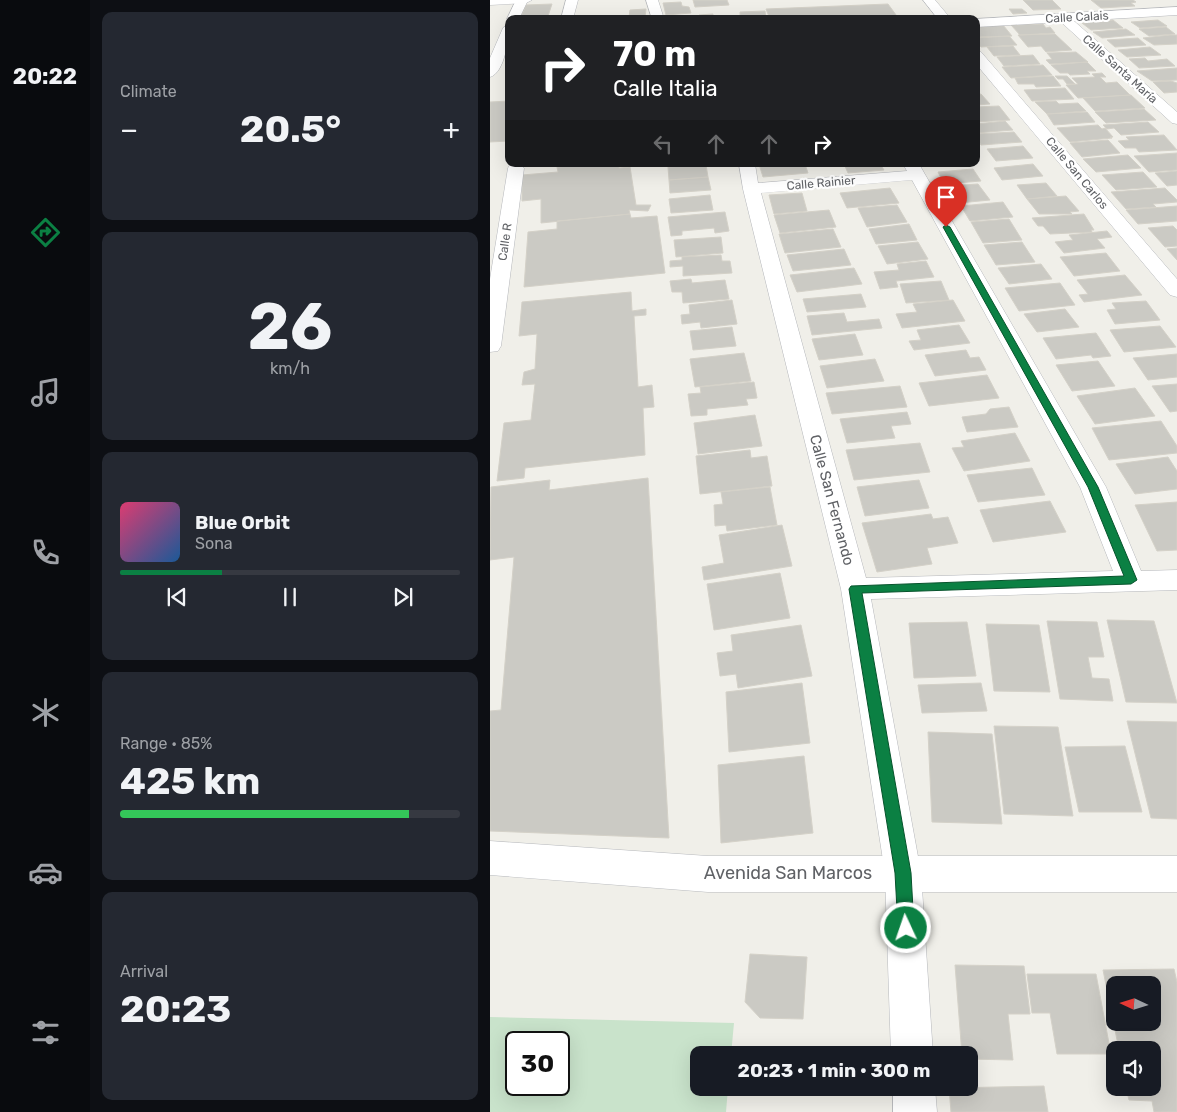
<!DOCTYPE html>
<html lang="en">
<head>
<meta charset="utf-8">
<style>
	:root { --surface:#171b24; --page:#242831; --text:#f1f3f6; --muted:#9ea1a6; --line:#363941; --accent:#0b8043 }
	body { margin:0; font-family:Rubik,sans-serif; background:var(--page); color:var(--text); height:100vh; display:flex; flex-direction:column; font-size:19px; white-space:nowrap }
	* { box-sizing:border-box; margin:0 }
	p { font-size:16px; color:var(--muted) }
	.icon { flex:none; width:28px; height:28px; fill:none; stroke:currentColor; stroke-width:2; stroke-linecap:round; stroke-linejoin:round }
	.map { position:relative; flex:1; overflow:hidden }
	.sheet { display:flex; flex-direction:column; gap:12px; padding:12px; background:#0d0f14; width:400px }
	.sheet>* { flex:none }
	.top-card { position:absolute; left:15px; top:15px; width:475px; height:152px; border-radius:10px; box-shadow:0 5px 20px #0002; background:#202124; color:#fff; overflow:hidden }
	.needle { width:32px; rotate:274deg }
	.buttons { position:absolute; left:616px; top:976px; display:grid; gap:10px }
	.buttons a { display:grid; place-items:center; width:55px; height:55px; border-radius:10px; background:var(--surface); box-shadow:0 5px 20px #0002; font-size:25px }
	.speed { position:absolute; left:15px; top:1031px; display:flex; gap:10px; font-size:25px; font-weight:700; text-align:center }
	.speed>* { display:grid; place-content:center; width:65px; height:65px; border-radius:50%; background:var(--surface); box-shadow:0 5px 20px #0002; line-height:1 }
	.speed .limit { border:2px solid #111; border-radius:8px; background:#fff; color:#111 }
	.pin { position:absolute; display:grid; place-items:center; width:42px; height:42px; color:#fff; margin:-51px -21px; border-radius:50% 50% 50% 0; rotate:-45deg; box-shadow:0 0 5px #0007 }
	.pin .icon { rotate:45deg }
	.me { position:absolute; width:55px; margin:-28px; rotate:357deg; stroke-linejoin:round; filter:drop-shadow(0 0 4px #0008) }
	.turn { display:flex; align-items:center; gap:18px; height:105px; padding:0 25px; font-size:22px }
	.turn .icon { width:65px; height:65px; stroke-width:2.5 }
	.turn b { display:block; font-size:35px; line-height:42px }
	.lanes { display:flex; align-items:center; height:48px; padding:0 25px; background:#0003; justify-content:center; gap:25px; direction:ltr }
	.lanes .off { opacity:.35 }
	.big { font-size:38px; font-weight:700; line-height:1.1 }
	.sheet .tile { flex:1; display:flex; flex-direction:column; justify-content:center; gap:8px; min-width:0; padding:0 18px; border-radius:10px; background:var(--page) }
	.sheet .dial { align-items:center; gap:0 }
	.dial b { font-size:65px; line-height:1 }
	.song { display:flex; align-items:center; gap:15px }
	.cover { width:60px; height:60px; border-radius:8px; background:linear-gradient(135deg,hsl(340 70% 55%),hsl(210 70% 35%)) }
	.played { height:5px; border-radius:2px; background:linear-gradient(90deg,var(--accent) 30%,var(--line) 30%) }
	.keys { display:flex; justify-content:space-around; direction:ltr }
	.heat { display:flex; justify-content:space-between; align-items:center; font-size:28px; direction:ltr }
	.charge { height:8px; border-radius:4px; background:linear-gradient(90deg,#34c759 85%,var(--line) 0) }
	.trip { position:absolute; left:200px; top:1046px; width:288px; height:50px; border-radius:10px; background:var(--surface); box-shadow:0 5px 20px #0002; font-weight:700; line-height:50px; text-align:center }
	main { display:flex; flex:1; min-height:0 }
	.tab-bar { display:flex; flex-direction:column; width:90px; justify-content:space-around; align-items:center; background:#090b0e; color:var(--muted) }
	.tab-bar .icon { width:35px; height:35px }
	.tab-bar .on { color:var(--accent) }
	.tab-bar b { font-size:22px; color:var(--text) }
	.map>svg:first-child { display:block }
</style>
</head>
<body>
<main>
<nav class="tab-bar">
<b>20:22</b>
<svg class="icon on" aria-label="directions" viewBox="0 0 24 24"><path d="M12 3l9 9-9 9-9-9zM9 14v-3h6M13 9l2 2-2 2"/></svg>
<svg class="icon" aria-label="music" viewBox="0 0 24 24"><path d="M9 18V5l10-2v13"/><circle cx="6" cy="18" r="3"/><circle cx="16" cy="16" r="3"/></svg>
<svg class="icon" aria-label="phone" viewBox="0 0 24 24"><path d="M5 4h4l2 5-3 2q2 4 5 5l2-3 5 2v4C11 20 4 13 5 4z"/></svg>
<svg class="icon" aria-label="climate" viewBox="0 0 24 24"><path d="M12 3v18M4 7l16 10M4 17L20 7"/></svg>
<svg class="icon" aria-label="car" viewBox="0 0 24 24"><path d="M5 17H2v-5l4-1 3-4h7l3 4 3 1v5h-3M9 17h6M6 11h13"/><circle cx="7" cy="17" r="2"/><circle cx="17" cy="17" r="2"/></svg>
<svg class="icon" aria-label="filters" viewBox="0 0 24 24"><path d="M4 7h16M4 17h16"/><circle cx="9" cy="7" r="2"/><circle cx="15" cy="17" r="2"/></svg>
</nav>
<section class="sheet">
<div class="tile"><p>Climate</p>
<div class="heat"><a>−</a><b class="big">20.5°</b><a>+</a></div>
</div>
<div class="tile dial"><b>26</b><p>km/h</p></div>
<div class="tile">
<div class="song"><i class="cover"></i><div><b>Blue Orbit</b><p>Sona</p></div></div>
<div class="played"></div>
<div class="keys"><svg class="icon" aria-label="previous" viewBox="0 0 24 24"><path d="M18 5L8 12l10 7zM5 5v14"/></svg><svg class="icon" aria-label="pause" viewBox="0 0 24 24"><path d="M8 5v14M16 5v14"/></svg><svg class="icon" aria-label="next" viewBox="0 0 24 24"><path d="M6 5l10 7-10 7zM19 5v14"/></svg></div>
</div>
<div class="tile"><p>Range · 85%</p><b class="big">425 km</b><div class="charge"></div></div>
<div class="tile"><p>Arrival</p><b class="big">20:23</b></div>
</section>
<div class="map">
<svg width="687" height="1112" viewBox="0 0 687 1112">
	<rect width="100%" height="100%" fill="#f0efe9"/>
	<!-- green -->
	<path fill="#c9e3cb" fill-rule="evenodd" d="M0 1017 244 1023 241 1055H209V1088H238L236 1112H0ZM26 1042H69V1085H26Z"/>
	<!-- building -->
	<path fill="#cbcac4" stroke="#d4d1c8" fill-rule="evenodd" d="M203 0H237L239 5 205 7Z
		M533 0H562L571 9 543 10Z
		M601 0H643L646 2 641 3 645 6 611 8Z
		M191 2 192 6 199 7 201 13 176 15 173 3Z
		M62 4 57 19H30L36 5Z
		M398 4 409 19H280L276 9Z
		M156 9 155 17H139L140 10Z
		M519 9H532L537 13 523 14Z
		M275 11 276 19H250V12Z
		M223 14V19H208L209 15Z
		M594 20H607L609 22 623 20 633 28 601 30 592 23H596Z
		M668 20 677 26 650 28 641 22Z
		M553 24 556 28 560 27 565 33 530 35 521 25Z
		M513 25 522 36 486 37V27Z
		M676 27 685 34 659 36 649 29Z
		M636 29 645 35 612 38 603 32Z
		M565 34 582 50 556 52 551 46 538 47 528 35Z
		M680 35H687V44L664 45 653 38Z
		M519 36 527 45 491 47 486 42V38Z
		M648 38 656 45 625 47 617 40Z
		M523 46 530 55 504 56 497 47Z
		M660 47 671 55 637 57 628 50Z
		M586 52 598 62 560 64 556 60 562 59 557 53Z
		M543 55 550 64 514 66 507 57Z
		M655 58 658 61 677 59 685 66 649 68 639 59Z
		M597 62 606 71H597L600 74 580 75 578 73H570L561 65Z
		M553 65 562 75 521 78 512 67Z
		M687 68V80L662 81 647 71Z
		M612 73 616 77H610L616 83 627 82 640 95 588 98 576 85 588 84 582 78 605 77 602 74Z
		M563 76 571 86 546 87 544 84H528L525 78Z
		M565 76H577L585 84H577L573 79H568Z
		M681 81 687 83V92L674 93 663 82Z
		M575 88 584 99 542 101 534 90Z
		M491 94 500 104 486 105V95Z
		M641 95 655 108 605 111 593 98Z
		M19 101V141L0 142V102Z
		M566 101 569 104 588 103 596 111 557 114 545 102Z
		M509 106 520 120 486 122V107Z
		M654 109 666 120 616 123 605 112Z
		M597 112 605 122 564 125 557 114Z
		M515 121 523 130 486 133V124Z
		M658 122 669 132 631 135 624 128 617 129 613 125Z
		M608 125 612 129 615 128 623 137H620L622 138 580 142 567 128Z
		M524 132 532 142 491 145 486 137V134Z
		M674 135 687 150 649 152 646 148H635L628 141 639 140 636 137Z
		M618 140 630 153 592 157 580 143Z
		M533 146 543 158 506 161 497 149Z
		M687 153V170L659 172 644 156Z
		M638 155 651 168 606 172 593 159Z
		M108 164H129V168L140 167 146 205H161L158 211 139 210 140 214 51 223V199L32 201V175L68 172 67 167Z
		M269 164H315L318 173 273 177Z
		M354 164H390L394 170 358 173Z
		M543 164 553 176 512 180 504 168Z
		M216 165 218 177 179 180 178 167Z
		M483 169 491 181 454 184 448 172Z
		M687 171V185L677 186 665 173Z
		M653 172 667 187 626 190 612 175Z
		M218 177 221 190 180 193 179 180Z
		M556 183 567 196 537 199 527 185Z
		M488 184 500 200 469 203 458 186Z
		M400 188 409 203 357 208 350 193Z
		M675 188 687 200V202L663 204 666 207 636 209 621 192Z
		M312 193 317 211 284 214 279 195Z
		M220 195 223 210 181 213 179 199Z
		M576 196 589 211 580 212 582 214H549L537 199Z
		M513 202 523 217 480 221 471 206Z
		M407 205 417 222 377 227 368 208Z
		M687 206V221L648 224 636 210Z
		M339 210 346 227 290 233 284 215Z
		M235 212 239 231 225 233 224 228 192 231V235L181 236 178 217Z
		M140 214 141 218 167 216 175 273 34 287 38 232 67 229V221Z
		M594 214 604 230H601L602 232 560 234 553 226H548L542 218Z
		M519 219 532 240 493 243 481 222Z
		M419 224 427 240 386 244 379 229Z
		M683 226 687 230V246L675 247 658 228Z
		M343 229 351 247 295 253 289 234Z
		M617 231 622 237 607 239 615 248 574 253 565 242 583 240 579 235Z
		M231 237 233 253 186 257 184 240Z
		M428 242 438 259 397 264 388 246Z
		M532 242 545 262 506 265 494 245Z
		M687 248V260L677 249Z
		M354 249 361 265 303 271 297 255Z
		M616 253 630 271 584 276 570 257Z
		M231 255 232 261H240L242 273 193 276V266L180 267V261L192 260V257Z
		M436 261 444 277 406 281 408 287 390 289 384 272 409 270 407 264Z
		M551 264 562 279 519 284 508 268Z
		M364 268 372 284 307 292 300 275Z
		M635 275 652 295 594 302 589 295 598 294 587 280Z
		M201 279 202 283 235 280 239 299 193 303 192 292H182L180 281Z
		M451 281 459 300 416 303 410 284Z
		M570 283 585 305 529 311 515 288Z
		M141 292 142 311 156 309V315L144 316 148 387 162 385 164 407 153 408 155 455 35 468 34 478 7 481 14 423 41 420 45 384 32 385 34 372 45 369 47 334 29 336 32 302Z
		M371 294 376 307 317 312 313 299Z
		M242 300 247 324 211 328 210 322 192 324 191 315 200 314 199 305Z
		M463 300 475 321 412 328 406 314 427 312 423 304Z
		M656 301 670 320 625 324 617 310 626 309 622 303Z
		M575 309 589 327 547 332 534 314Z
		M354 313 357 322 389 319 392 328 322 335 317 316Z
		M469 325 480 343 424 350 419 341 431 340 427 330Z
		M670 326 686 347 634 352 620 330Z
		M242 327 246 346 203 350 200 331Z
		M606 333 621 356 603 358 601 355 566 359 553 338Z
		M365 334 373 355 329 360 322 339Z
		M476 350 480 358 489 357 496 370 445 376 435 355Z
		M254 353 261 381 205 387 200 359Z
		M687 354V377L658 380 643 358Z
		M385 359 394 381 337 388 330 366Z
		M608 361 625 386 582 391 566 365Z
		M497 375 509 398 439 406 429 383Z
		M264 382 267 398 256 399 258 405 217 409V415L201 416 198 394 211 393 210 387Z
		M687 384V411L680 412 662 386Z
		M410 386 417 407 342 414 336 393Z
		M645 388 665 416 605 424 587 396Z
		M519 407 528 427 477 432 472 417 496 414 500 409Z
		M417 412 421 424 401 426 405 438 357 443 350 419Z
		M265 415 272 446 208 454 204 423Z
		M671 421 687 446V453L619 460 602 428Z
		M525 433 540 461 474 471 462 448 474 447 471 441Z
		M430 443 440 472 364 480 356 450Z
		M260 450 261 458 277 456 282 486 210 494 206 456Z
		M678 457 687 471V489L645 494 626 464Z
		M542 468 555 495 488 502 477 475Z
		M158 478 179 838 0 831V711L11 710 24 557 0 560 1 487 60 480 59 490Z
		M429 480 439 508 375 516 367 487Z
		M280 487 287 525 237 531 236 525 225 526 224 505 233 504 231 492Z
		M560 501 576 532 503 542 490 510Z
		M687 502V550L667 551 645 505Z
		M441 514 443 519 458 517 468 543 437 548 442 564 387 572 372 523Z
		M292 525 302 566 214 580 212 567 234 563 229 535Z
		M290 573 300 618 224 630 217 584Z
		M617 620 664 621 687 703 636 702Z
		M557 621 607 622 614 657H598L602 678 619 679 623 701 570 699Z
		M477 622 486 676 424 678 419 623Z
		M496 624 549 625 560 692 504 691Z
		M311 625 322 676 248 688 246 674 230 676 227 653 243 651 241 635Z
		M312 683 320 743 239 752 236 692Z
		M491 683 497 711 432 713 428 685Z
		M637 721 687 722V819L661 818Z
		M504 726 568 727 583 816 514 814Z
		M438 732 502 734 512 824 442 822Z
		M635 746 652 812H589L575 747Z
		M314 756 323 833 231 843 228 765Z
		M260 954 317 957 313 1019 270 1018 255 1002Z
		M465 965 534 966 540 1014H518L523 1060 479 1059V1055H472Z
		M684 969 687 982V1112H664L662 1101 639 1100 636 1088H662V1050H629L613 970ZM625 985H662V1022H625Z
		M537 974H606L621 1054H567L560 1013H542Z
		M554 1086 558 1112H461L459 1088Z"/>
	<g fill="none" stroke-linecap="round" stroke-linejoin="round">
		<defs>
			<path id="street" d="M26 0H38L29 19H19V22L17 19Z
				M76 0H88L83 19H71Z
				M156 0H168L174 19H162Z
				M433 0H445L461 19H448Z
				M687 7V15L584 21 687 112V124L682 123 571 22 486 27V19Z
				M19 24C19 37 15 73 0 77V58L13 28Z
				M486 51 491 52 687 279V297L680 295 486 64Z
				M29 164 34 168 11 346 8 351 0 352V279L18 168 20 165Z
				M249 164H265L268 183 417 171 413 164H429L616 487 651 571 687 570V590L381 599 431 873 443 1055H401L395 873 351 589 253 189ZM422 180 590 487 623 571 376 578 271 193Z
				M403 1088H445L447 1112H403Z"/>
			<path id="secondary" d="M0 0H42L36 3 0 5Z
				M0 841 218 856H687V892H218L0 875Z"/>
		</defs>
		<!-- street casing -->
		<use href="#street" stroke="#b5b7bb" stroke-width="1"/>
		<!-- secondary casing -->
		<use href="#secondary" stroke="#b7b9bd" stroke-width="1"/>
		<!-- street -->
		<use href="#street" fill="#fff" fill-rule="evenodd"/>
		<!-- secondary -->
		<use href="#secondary" fill="#fff" fill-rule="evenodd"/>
	</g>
	<!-- route -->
	<path fill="#0b8043" stroke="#07532c" d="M456 225 460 227 608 487 647 580 641 584 372 593 421 873 424 928 421 933 416 936 410 933 408 928 405 873 359 589 361 586 634 576 598 487 453 227Z"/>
	<g text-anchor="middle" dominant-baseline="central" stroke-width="4.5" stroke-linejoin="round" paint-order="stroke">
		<!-- far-street labels -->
		<g font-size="12" fill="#606266" stroke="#fff">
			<text transform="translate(587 17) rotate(-3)">Calle Calais</text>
			<text transform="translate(630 69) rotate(42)">Calle Santa María</text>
			<text transform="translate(587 173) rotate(50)">Calle San Carlos</text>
			<text transform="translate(331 183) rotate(-5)">Calle Rainier</text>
			<text transform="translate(15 242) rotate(-82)">Calle R</text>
		</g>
		<!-- street labels -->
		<g font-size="15" fill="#606266" stroke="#fff">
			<text transform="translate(342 500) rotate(75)">Calle San Fernando</text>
		</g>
		<!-- near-street labels -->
		<g font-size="18" fill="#606266" stroke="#fff">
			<text x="298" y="873">Avenida San Marcos</text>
		</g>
	</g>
</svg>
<div class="buttons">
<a><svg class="needle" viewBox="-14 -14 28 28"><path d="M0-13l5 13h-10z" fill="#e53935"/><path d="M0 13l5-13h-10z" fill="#9ea1a6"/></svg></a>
<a><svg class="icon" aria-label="sound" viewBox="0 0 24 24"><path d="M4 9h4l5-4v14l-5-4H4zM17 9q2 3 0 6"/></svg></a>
</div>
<div class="speed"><div class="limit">30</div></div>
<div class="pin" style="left:456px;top:227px;background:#d93025"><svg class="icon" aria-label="arrive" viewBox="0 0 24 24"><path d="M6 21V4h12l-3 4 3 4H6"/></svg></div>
<svg class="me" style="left:416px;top:928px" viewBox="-20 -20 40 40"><circle r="17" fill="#0b8043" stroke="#fff" stroke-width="3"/><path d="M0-11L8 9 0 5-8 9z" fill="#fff"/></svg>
<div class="trip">20:23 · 1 min · 300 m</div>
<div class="top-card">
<div class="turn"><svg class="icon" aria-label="right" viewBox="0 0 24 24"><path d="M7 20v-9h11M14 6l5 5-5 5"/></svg><div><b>70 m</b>Calle Italia</div></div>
<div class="lanes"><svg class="icon off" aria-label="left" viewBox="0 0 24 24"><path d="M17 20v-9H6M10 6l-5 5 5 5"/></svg><svg class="icon off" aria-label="ahead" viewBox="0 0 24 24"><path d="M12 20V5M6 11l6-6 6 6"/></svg><svg class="icon off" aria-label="ahead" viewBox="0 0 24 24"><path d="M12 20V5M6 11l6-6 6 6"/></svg><svg class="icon" aria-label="right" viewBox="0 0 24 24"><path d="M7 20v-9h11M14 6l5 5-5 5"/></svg></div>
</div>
</div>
</main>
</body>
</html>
